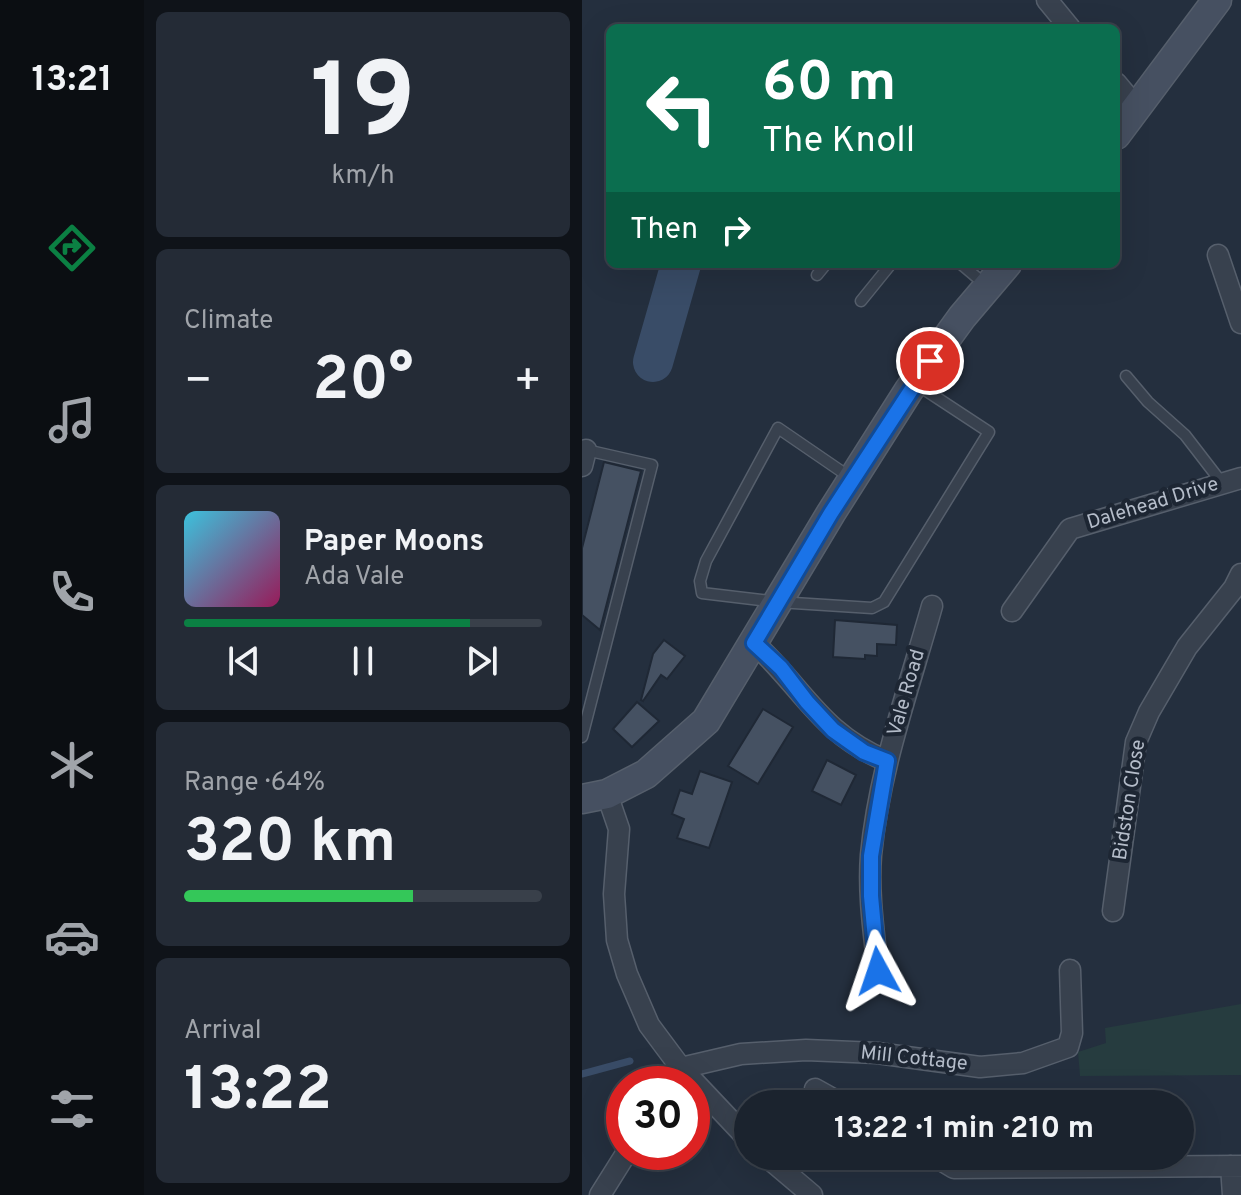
<!DOCTYPE html>
<html lang="en">
<head>
<meta charset="utf-8">
<style>
	:root { --surface:#1b232e; --page:#242b36; --text:#f1f3f6; --muted:#a0a4aa; --line:#39404a; --accent:#0b8043 }
	body { margin:0; font-family:Overpass,sans-serif; background:var(--page); color:var(--text); height:100vh; display:flex; flex-direction:column; font-size:30px; white-space:nowrap }
	* { box-sizing:border-box; margin:0 }
	p { font-size:26px; color:var(--muted) }
	.icon { flex:none; width:44px; height:44px; fill:none; stroke:currentColor; stroke-width:2; stroke-linecap:round; stroke-linejoin:round }
	.map { position:relative; flex:1; overflow:hidden }
	.drawer { display:flex; flex-direction:column; gap:12px; padding:12px; background:#0f1319; width:438px }
	.drawer>* { flex:none }
	.top-card { position:absolute; left:24px; top:24px; width:514px; height:244px; border-radius:12px; box-shadow:0 8px 32px #0002,0 0 0 2px var(--line); background:#0b6e4f; color:#fff; overflow:hidden }
	.speed { position:absolute; left:24px; top:1066px; display:flex; gap:16px; font-size:40px; font-weight:700; text-align:center }
	.speed>* { display:grid; place-content:center; width:104px; height:104px; border-radius:50%; background:var(--surface); box-shadow:0 8px 32px #0002,0 0 0 2px var(--line); line-height:1 }
	.speed .limit { border:12px solid #d22; background:#fff; color:#111 }
	.pin { position:absolute; display:grid; place-items:center; width:68px; height:68px; color:#fff; margin:-34px; border:4px solid #fff; border-radius:50%; box-shadow:0 2px 8px #0007 }
	.me { position:absolute; width:88px; margin:-44px; rotate:355deg; stroke-linejoin:round; filter:drop-shadow(0 0 6px #0008) }
	.turn { display:flex; align-items:center; gap:28px; height:168px; padding:0 24px; font-size:36px }
	.turn .icon { width:104px; height:104px; stroke-width:2.5 }
	.turn b { display:block; font-size:56px; line-height:68px }
	.then { display:flex; align-items:center; height:76px; padding:0 24px; background:#0003; gap:16px; font-size:30px }
	.big { font-size:60px; font-weight:700; line-height:1.1 }
	.drawer .widget { flex:1; display:flex; flex-direction:column; justify-content:center; gap:12px; min-width:0; padding:0 28px; border-radius:12px; background:var(--page) }
	.drawer .dial { align-items:center; gap:0 }
	.dial b { font-size:104px; line-height:1 }
	.song { display:flex; align-items:center; gap:24px }
	.cover { width:96px; height:96px; border-radius:12px; background:linear-gradient(135deg,hsl(190 70% 55%),hsl(330 70% 35%)) }
	.played { height:8px; border-radius:4px; background:linear-gradient(90deg,var(--accent) 80%,var(--line) 80%) }
	.keys { display:flex; justify-content:space-around; direction:ltr }
	.heat { display:flex; justify-content:space-between; align-items:center; font-size:44px; direction:ltr }
	.charge { height:12px; border-radius:6px; background:linear-gradient(90deg,#34c759 64%,var(--line) 0) }
	.trip { position:absolute; left:152px; top:1090px; width:460px; height:80px; border-radius:40px; background:var(--surface); box-shadow:0 8px 32px #0002,0 0 0 2px var(--line); font-weight:700; line-height:80px; text-align:center }
	main { display:flex; flex:1; min-height:0 }
	.menu { display:flex; flex-direction:column; width:144px; justify-content:space-around; align-items:center; background:#0b0e12; color:var(--muted) }
	.menu .icon { width:56px; height:56px }
	.menu .current { color:var(--accent) }
	.menu b { font-size:36px; color:var(--text) }
	.map>svg:first-child { display:block }
</style>
</head>
<body>
<main>
<nav class="menu">
<b>13:21</b>
<svg class="icon current" aria-label="directions" viewBox="0 0 24 24"><path d="M12 3l9 9-9 9-9-9zM9 14v-3h6M13 9l2 2-2 2"/></svg>
<svg class="icon" aria-label="music" viewBox="0 0 24 24"><path d="M9 18V5l10-2v13"/><circle cx="6" cy="18" r="3"/><circle cx="16" cy="16" r="3"/></svg>
<svg class="icon" aria-label="phone" viewBox="0 0 24 24"><path d="M5 4h4l2 5-3 2q2 4 5 5l2-3 5 2v4C11 20 4 13 5 4z"/></svg>
<svg class="icon" aria-label="climate" viewBox="0 0 24 24"><path d="M12 3v18M4 7l16 10M4 17L20 7"/></svg>
<svg class="icon" aria-label="car" viewBox="0 0 24 24"><path d="M5 17H2v-5l4-1 3-4h7l3 4 3 1v5h-3M9 17h6M6 11h13"/><circle cx="7" cy="17" r="2"/><circle cx="17" cy="17" r="2"/></svg>
<svg class="icon" aria-label="filters" viewBox="0 0 24 24"><path d="M4 7h16M4 17h16"/><circle cx="9" cy="7" r="2"/><circle cx="15" cy="17" r="2"/></svg>
</nav>
<section class="drawer">
<div class="widget dial"><b>19</b><p>km/h</p></div>
<div class="widget"><p>Climate</p>
<div class="heat"><a>−</a><b class="big">20°</b><a>+</a></div>
</div>
<div class="widget">
<div class="song"><i class="cover"></i><div><b>Paper Moons</b><p>Ada Vale</p></div></div>
<div class="played"></div>
<div class="keys"><svg class="icon" aria-label="previous" viewBox="0 0 24 24"><path d="M18 5L8 12l10 7zM5 5v14"/></svg><svg class="icon" aria-label="pause" viewBox="0 0 24 24"><path d="M8 5v14M16 5v14"/></svg><svg class="icon" aria-label="next" viewBox="0 0 24 24"><path d="M6 5l10 7-10 7zM19 5v14"/></svg></div>
</div>
<div class="widget"><p>Range · 64%</p><b class="big">320 km</b><div class="charge"></div></div>
<div class="widget"><p>Arrival</p><b class="big">13:22</b></div>
</section>
<div class="map">
<svg width="659" height="1195" viewBox="0 0 659 1195">
	<rect width="100%" height="100%" fill="#242f3e"/>
	<!-- green -->
	<path fill="#263c3f" d="M659 1004V1075L498 1076 496 1052 524 1043 523 1028Z"/>
	<g fill="none" stroke-linecap="round" stroke-linejoin="round">
		<!-- stream -->
		<path stroke="#394c67" stroke-width="7" d="M0 1074 48 1061"/>
		<!-- river -->
		<path stroke="#394c67" stroke-width="40" d="M71 362 99 264"/>
	</g>
	<!-- building -->
	<path fill="#455162" stroke="#1f2835" stroke-width="2" d="M22 462 59 471 18 630 0 615V548Z
		M253 620 315 625 314 645 295 644V656L283 655V659L251 657Z
		M82 640 103 656 85 679 79 675 61 701 59 700 71 654Z
		M55 702 77 721 50 747 31 729Z
		M181 709 211 727 176 784 146 766Z
		M245 760 274 775 259 805 230 791Z
		M118 771 150 782 127 848 95 838 102 819 90 814 98 790 110 794Z"/>
	<g fill="none" stroke-linecap="round" stroke-linejoin="round">
		<defs>
			<path id="lane" d="M379 264 405 286
				M235 275 244 264
				M279 301 309 264
				M544 376 566 402 603 435 640 483
				M269 478 196 428 124 561 118 581 120 593 196 602 290 608 302 602 407 432 334 384
				M0 737 70 465 4 450"/>
			<path id="street" d="M465 0 488 28
				M534 83 555 108
				M636 255 659 323
				M0 466 4 450
				M430 611 488 529 659 478
				M172 643C221 688 239 734 305 761
				M25 794 37 829 32 894 35 940 45 974 67 1025 99 1068 166 1139
				M531 911 554 742 567 712 605 647 652 588 659 574
				M296 971C292 933 286 894 289 855 297 770 327 688 350 606
				M88 1084 99 1068 159 1054 224 1050 295 1053 398 1067 441 1063 486 1047 490 1033 488 970
				M233 1089 260 1104
				M184 1156 230 1195
				M352 1156 372 1168 659 1166
				M649 1166 651 1195
				M18 1195 45 1152"/>
			<path id="secondary" d="M534 135 635 0
				M0 799 25 794 64 774 124 721 249 513 327 390 380 317 425 264"/>
		</defs>
		<!-- lane casing -->
		<use href="#lane" stroke="#565f6c" stroke-width="13"/>
		<!-- street casing -->
		<use href="#street" stroke="#565f6c" stroke-width="23"/>
		<!-- secondary casing -->
		<use href="#secondary" stroke="#565f6c" stroke-width="31"/>
		<!-- lane -->
		<use href="#lane" stroke="#38414e" stroke-width="10"/>
		<!-- street -->
		<use href="#street" stroke="#38414e" stroke-width="20"/>
		<!-- secondary -->
		<use href="#secondary" stroke="#465061" stroke-width="28"/>
	</g>
	<g fill="none" stroke-linecap="round" stroke-linejoin="round">
		<defs>
			<path id="route" d="M296 971 289 896V856L305 761 282 752 251 730 225 702 199 668 172 643 249 513 348 361"/>
		</defs>
		<!-- route casing -->
		<use href="#route" stroke="#114b97" stroke-width="20"/>
		<!-- route -->
		<use href="#route" stroke="#1a73e8" stroke-width="14"/>
	</g>
	<g text-anchor="middle" dominant-baseline="central" stroke-width="8" stroke-linejoin="round" paint-order="stroke">
		<!-- street labels -->
		<g font-size="20" fill="#b4bcc9" stroke="#1d2633">
			<text transform="translate(571 504) rotate(-17)">Dalehead Drive</text>
			<text transform="translate(325 693) rotate(-74)">Vale Road</text>
			<text transform="translate(548 800) rotate(-81)">Bidston Close</text>
			<text transform="translate(332 1059) rotate(6)">Mill Cottage</text>
		</g>
	</g>
</svg>
<div class="speed"><div class="limit">30</div></div>
<div class="pin" style="left:348px;top:361px;background:#d93025"><svg class="icon" aria-label="arrive" viewBox="0 0 24 24"><path d="M6 21V4h12l-3 4 3 4H6"/></svg></div>
<svg class="me" style="left:296px;top:971px" viewBox="-20 -20 40 40"><path d="M0-17L14 15 0 8-14 15z" fill="#1a73e8" stroke="#fff" stroke-width="4"/></svg>
<div class="trip">13:22 · 1 min · 210 m</div>
<div class="top-card">
<div class="turn"><svg class="icon" aria-label="left" viewBox="0 0 24 24"><path d="M17 20v-9H6M10 6l-5 5 5 5"/></svg><div><b>60 m</b>The Knoll</div></div>
<div class="then">Then<svg class="icon" aria-label="right" viewBox="0 0 24 24"><path d="M7 20v-9h11M14 6l5 5-5 5"/></svg></div>
</div>
</div>
</main>
</body>
</html>
